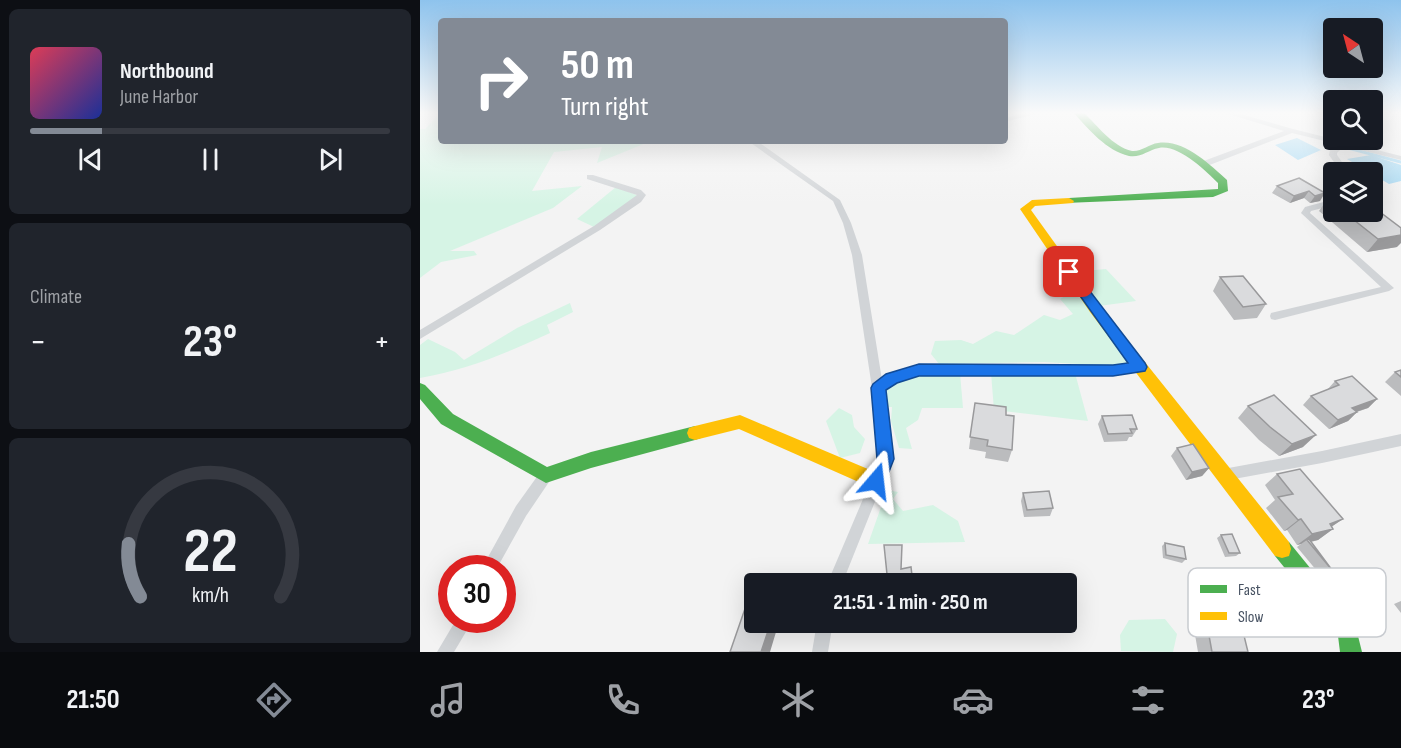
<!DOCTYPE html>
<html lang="en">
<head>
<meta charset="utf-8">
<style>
	:root { --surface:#171b24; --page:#20242c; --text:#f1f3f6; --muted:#9ea1a6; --line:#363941; --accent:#838a95 }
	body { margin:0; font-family:"Sofia Sans Condensed",sans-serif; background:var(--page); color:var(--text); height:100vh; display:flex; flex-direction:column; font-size:22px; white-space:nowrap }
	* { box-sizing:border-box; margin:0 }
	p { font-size:20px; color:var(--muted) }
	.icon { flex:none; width:33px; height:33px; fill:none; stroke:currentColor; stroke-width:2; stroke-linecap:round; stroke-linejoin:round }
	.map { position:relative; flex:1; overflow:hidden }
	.details { display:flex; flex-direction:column; gap:9px; padding:9px; background:#0d0f14; width:420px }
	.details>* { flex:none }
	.top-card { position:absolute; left:18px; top:18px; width:570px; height:126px; border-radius:6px; box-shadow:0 6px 24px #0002; background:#838a95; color:#fff; overflow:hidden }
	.needle { width:39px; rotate:324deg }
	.controls { position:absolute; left:903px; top:18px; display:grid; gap:12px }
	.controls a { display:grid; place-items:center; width:60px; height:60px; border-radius:6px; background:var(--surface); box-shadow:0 6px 24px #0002; font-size:30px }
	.speed { position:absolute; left:18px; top:555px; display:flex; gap:12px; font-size:30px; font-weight:700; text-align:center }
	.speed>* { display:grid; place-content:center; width:78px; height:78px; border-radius:50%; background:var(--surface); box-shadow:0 6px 24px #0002; line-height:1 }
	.speed .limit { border:9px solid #d22; background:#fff; color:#111 }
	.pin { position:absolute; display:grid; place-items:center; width:51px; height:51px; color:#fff; margin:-26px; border-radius:12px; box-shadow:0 3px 9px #0006 }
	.me { position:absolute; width:66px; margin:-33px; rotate:17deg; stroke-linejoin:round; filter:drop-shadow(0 0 4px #0008) }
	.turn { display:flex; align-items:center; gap:21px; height:126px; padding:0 24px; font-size:27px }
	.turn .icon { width:78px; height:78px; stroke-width:2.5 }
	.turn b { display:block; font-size:42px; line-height:51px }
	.big { font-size:45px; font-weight:700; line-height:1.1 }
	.details .card { flex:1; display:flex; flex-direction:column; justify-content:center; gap:9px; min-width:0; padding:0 21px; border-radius:9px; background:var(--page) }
	.details .dial { align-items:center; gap:0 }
	.dial svg { height:156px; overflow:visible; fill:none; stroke:var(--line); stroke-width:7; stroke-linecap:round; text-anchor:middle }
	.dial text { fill:var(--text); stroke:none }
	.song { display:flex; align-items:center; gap:18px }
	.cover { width:72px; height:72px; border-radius:9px; background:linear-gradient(135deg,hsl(350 70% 55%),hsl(230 70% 35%)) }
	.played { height:6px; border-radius:3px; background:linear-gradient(90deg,var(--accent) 20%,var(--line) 20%) }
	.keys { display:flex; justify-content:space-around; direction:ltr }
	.heat { display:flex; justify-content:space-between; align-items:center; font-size:33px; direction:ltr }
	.trip { position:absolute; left:324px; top:573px; width:333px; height:60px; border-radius:6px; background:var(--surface); box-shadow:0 6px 24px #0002; font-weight:700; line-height:60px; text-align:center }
	.tabs { display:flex; height:96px; justify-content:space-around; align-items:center; background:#090b0e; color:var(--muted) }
	.tabs .icon { width:42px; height:42px }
	.tabs .active { color:var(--accent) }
	.tabs b { font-size:27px; color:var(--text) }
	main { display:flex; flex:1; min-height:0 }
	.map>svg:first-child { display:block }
</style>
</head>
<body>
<main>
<section class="details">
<div class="card">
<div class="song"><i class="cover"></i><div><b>Northbound</b><p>June Harbor</p></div></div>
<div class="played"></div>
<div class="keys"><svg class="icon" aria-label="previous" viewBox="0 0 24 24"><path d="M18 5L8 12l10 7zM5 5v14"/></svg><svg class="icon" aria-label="pause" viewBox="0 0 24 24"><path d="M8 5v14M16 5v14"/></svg><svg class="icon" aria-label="next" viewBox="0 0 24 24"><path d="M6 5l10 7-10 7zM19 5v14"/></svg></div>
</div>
<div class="card"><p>Climate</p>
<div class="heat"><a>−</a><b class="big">23°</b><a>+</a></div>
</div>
<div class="card dial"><svg viewBox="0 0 100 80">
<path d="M14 69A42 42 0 1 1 86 69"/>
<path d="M14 69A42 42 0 0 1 8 42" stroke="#838a95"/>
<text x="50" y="56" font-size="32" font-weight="700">22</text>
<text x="50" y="72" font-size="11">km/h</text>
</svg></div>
</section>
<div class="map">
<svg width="981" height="652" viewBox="0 0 981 652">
	<rect width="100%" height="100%" fill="#f3f3f3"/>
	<!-- green -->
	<path fill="#d6f4e5" d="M20 113 21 141H231L177 163 182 147 134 152 112 191 162 186 133 208 30 251H54L57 255 21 262 0 278V129H5Z
		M196 187 219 196 174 227 157 219Z
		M686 269 716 301 679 306 654 272Z
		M647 295 662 298 706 356 707 364 693 366 624 362 519 364 511 354 515 341 541 340 553 344 576 331 594 335 624 315 640 320 653 314 640 299Z
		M150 303 153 312 127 325 130 333C84 354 50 369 0 378V345L8 339 35 352 44 360 97 328Z
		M540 373 543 408H502L498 420 486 428 492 449 479 448 471 421 472 407H467C467 401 465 394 468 388 477 371 523 373 540 373Z
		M571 373H655L668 421 574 410Z
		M419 408 432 415 434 427 445 439 440 453 420 458 406 421Z
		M467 490 478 492 473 499 483 511 513 505 538 521 545 542 448 544Z
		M745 619 757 634 753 652 701 651 700 635 709 620Z"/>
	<!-- water -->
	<path fill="#a7daf4" d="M877 138 901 150 878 160 855 145Z
		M951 155 981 165V181L969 184 927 159Z"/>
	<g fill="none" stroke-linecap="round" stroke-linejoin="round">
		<!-- stream -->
		<path stroke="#a7daf4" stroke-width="3" d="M928 148 981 162"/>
		<!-- street -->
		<path fill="#d1d4d7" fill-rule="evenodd" d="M605 113H619L585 122V118Z
			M805 113H817L873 129 981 156V160L924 146 917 153V155L929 172H921L909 155 910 150 917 144 872 133 787 166H781V162L864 131Z
			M328 141H337L420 200 431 223 442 255 462 380 477 371 499 366 693 367 720 363 724 364 726 367 724 370 693 375 499 374 484 378 464 390 472 459 422 584H407L460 459 452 388 432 255 423 223 413 201Z
			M167 175H173L221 190 226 195 221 202 180 230 0 339V330L174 226 217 195 167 179Z
			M911 200H914V205L891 211 890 213 974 288 969 291 855 320 851 319 850 316 851 313 855 312 961 287 881 213 885 207Z
			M981 434V446L902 463 803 481 798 479 796 475 798 471 803 469 902 451Z
			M126 469 131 471 133 475 131 479 106 516 77 568H62L96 506 121 471Z
			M36 620H53L34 652H17Z
			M397 622H413L408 652H392Z"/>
		<!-- fast -->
		<path fill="#4caf50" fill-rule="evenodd" d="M654 113H664C677 125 693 147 712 151 721 152 729 144 738 143 764 139 789 164 807 180L808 191 793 197 645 203 644 201 649 198 798 189V183C786 171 758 144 739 148 728 150 721 158 709 156 687 151 668 129 654 113Z
			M0 383 5 385 33 414 127 467 171 452 275 426 281 428 283 433 281 438 275 440 171 468 126 483 21 424 0 399Z
			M862 540 869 542 908 590 933 616 942 652H920L917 628 894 604 855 556 853 549 855 542Z"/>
		<!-- slow -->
		<path fill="#ffc107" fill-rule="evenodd" d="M649 198 654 201 653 203 615 206 611 210 680 306 869 542 871 549 869 556 862 558 855 556 670 312 600 209 612 200Z
			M320 415 462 475 465 481 462 487 456 489 450 487 319 429 275 440 269 438 267 433 269 428 275 426Z"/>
	</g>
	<!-- wall -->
	<path fill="#bbbcbe" d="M879 178 900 201 890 203 884 198 870 203 852 193 857 186Z
		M914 197V212H952L977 247 947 252 899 211 908 198Z
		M800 277 846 304 837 318 814 320 793 291Z
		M981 370V396L965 382 975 372Z
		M915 381 957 399 948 408 937 412 928 421 909 429 883 405 891 396 907 390Z
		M555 403 586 415 592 450 588 462 565 458 566 452 549 449Z
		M828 406 883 447 859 456 839 440 818 418Z
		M682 416 717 429 712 437H709L707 441 684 442 678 424Z
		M757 448 789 468 782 476 766 480 751 456Z
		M857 474 923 519 911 527 913 529 898 540 891 542 912 570 902 577 877 547 881 544 877 545 867 530 864 531 846 508 855 500 845 485Z
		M603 493 633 508 630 516 604 517 601 501Z
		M801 535 820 553 816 556 805 557 797 538Z
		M745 543 766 559 762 563 743 558 742 546Z
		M782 597 828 652H778L770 606Z
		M981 601V613L974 604Z"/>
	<!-- shaded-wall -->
	<path fill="#99999b" d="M889 191 884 198 870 203 874 196Z
		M905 193 900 201 890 203 895 196Z
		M981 235V243L977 247 947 252 958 239Z
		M957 399 948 408 923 416 932 408Z
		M937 412 928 421 909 429 918 420Z
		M896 435 883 447 859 456 872 444Z
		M789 468 782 476 766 480 772 472Z
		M881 519 867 530 864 531 878 520Z
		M923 519 908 529H913L898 540 889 542 887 540 881 544 877 545 892 534 910 524Z
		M351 622H359L350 652H341Z"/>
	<!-- building -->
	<path fill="#dadbdd" stroke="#99999b" stroke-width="1.5" d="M879 178 905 193 895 196 889 191 874 196 857 186Z
		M914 197V203L908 198Z
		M952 206 981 228V235L958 239 924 212H952Z
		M823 276 846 304 823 307 800 277Z
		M981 370V377L975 372Z
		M932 376 957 399 932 408 937 412 918 420 891 396 919 385 915 381Z
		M854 395 896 435 872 444 850 427 828 406Z
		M555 403 586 407V415L594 416 592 450 567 446 568 440 550 437Z
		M712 415 717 429H710L712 433 688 434 682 416Z
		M773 444 789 468 772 472 757 448Z
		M880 469 923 519 910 524 913 529 892 534 881 519 878 520 858 497 873 494 857 474Z
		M629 491 633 508 607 510 603 493Z
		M812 534 820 553H809L801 535Z
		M889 539 912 570 887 540Z
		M745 543 764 547 766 559 746 555Z
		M464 545H482L481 569 491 567 493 584H468Z
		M329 597 334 598V622H351L341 652H310Z
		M782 597 816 603 828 652H792Z"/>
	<!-- sky -->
	<linearGradient id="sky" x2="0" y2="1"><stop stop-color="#8ec3ed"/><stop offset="0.55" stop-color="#fafafa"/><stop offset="1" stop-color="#fafafa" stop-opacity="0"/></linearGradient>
	<rect width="981" height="205" fill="url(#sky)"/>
	<!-- route -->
	<path fill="#1a73e8" stroke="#114b97" stroke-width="1.5" d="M649 267 653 269 725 363 727 367 725 371 693 376H499L477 383 466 390 474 459 463 487 456 489 450 487 448 481 457 459 451 388 453 384 466 374 499 364 693 365 708 363 643 272Z"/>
	<!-- legend -->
	<rect x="768" y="568" width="198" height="69" rx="9" fill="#fff" stroke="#c8cbd0" stroke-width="1.5"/>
	<rect x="780" y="585" width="27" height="8" fill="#4caf50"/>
	<rect x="780" y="612" width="27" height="8" fill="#ffc107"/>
	<g font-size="16" fill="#475262">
		<text x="818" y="595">Fast</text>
		<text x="818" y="622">Slow</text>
	</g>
</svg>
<div class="controls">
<a><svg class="needle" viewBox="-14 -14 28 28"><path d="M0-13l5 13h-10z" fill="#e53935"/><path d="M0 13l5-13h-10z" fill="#9ea1a6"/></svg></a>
<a><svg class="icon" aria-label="search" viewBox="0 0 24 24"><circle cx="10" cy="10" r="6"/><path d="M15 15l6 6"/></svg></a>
<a><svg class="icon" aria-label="layers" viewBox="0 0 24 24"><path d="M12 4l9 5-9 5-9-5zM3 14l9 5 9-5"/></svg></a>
</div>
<div class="speed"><div class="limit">30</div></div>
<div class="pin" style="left:649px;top:272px;background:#d93025"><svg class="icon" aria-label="arrive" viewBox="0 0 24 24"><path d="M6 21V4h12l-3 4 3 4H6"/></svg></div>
<svg class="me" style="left:456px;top:481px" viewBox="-20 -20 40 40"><path d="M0-17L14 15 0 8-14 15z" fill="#1a73e8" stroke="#fff" stroke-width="4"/></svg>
<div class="trip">21:51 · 1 min · 250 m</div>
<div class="top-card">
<div class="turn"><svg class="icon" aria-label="right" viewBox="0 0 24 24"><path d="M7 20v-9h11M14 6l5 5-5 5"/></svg><div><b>50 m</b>Turn right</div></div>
</div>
</div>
</main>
<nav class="tabs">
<b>21:50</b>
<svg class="icon active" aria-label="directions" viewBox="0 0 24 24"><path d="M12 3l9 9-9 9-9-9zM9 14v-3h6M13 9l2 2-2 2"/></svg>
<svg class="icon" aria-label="music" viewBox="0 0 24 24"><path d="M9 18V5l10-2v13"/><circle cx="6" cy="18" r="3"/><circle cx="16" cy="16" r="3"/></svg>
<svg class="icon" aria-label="phone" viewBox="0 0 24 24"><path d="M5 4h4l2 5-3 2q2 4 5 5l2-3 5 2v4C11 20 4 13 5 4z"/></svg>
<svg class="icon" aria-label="climate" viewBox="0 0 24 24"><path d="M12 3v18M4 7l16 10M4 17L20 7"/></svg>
<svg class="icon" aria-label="car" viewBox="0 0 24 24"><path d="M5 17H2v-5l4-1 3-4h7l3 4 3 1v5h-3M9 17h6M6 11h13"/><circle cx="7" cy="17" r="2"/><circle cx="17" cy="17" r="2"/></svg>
<svg class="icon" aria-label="filters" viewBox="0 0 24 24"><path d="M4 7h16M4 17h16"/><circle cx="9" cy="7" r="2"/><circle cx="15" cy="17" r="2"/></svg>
<b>23°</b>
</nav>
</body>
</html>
